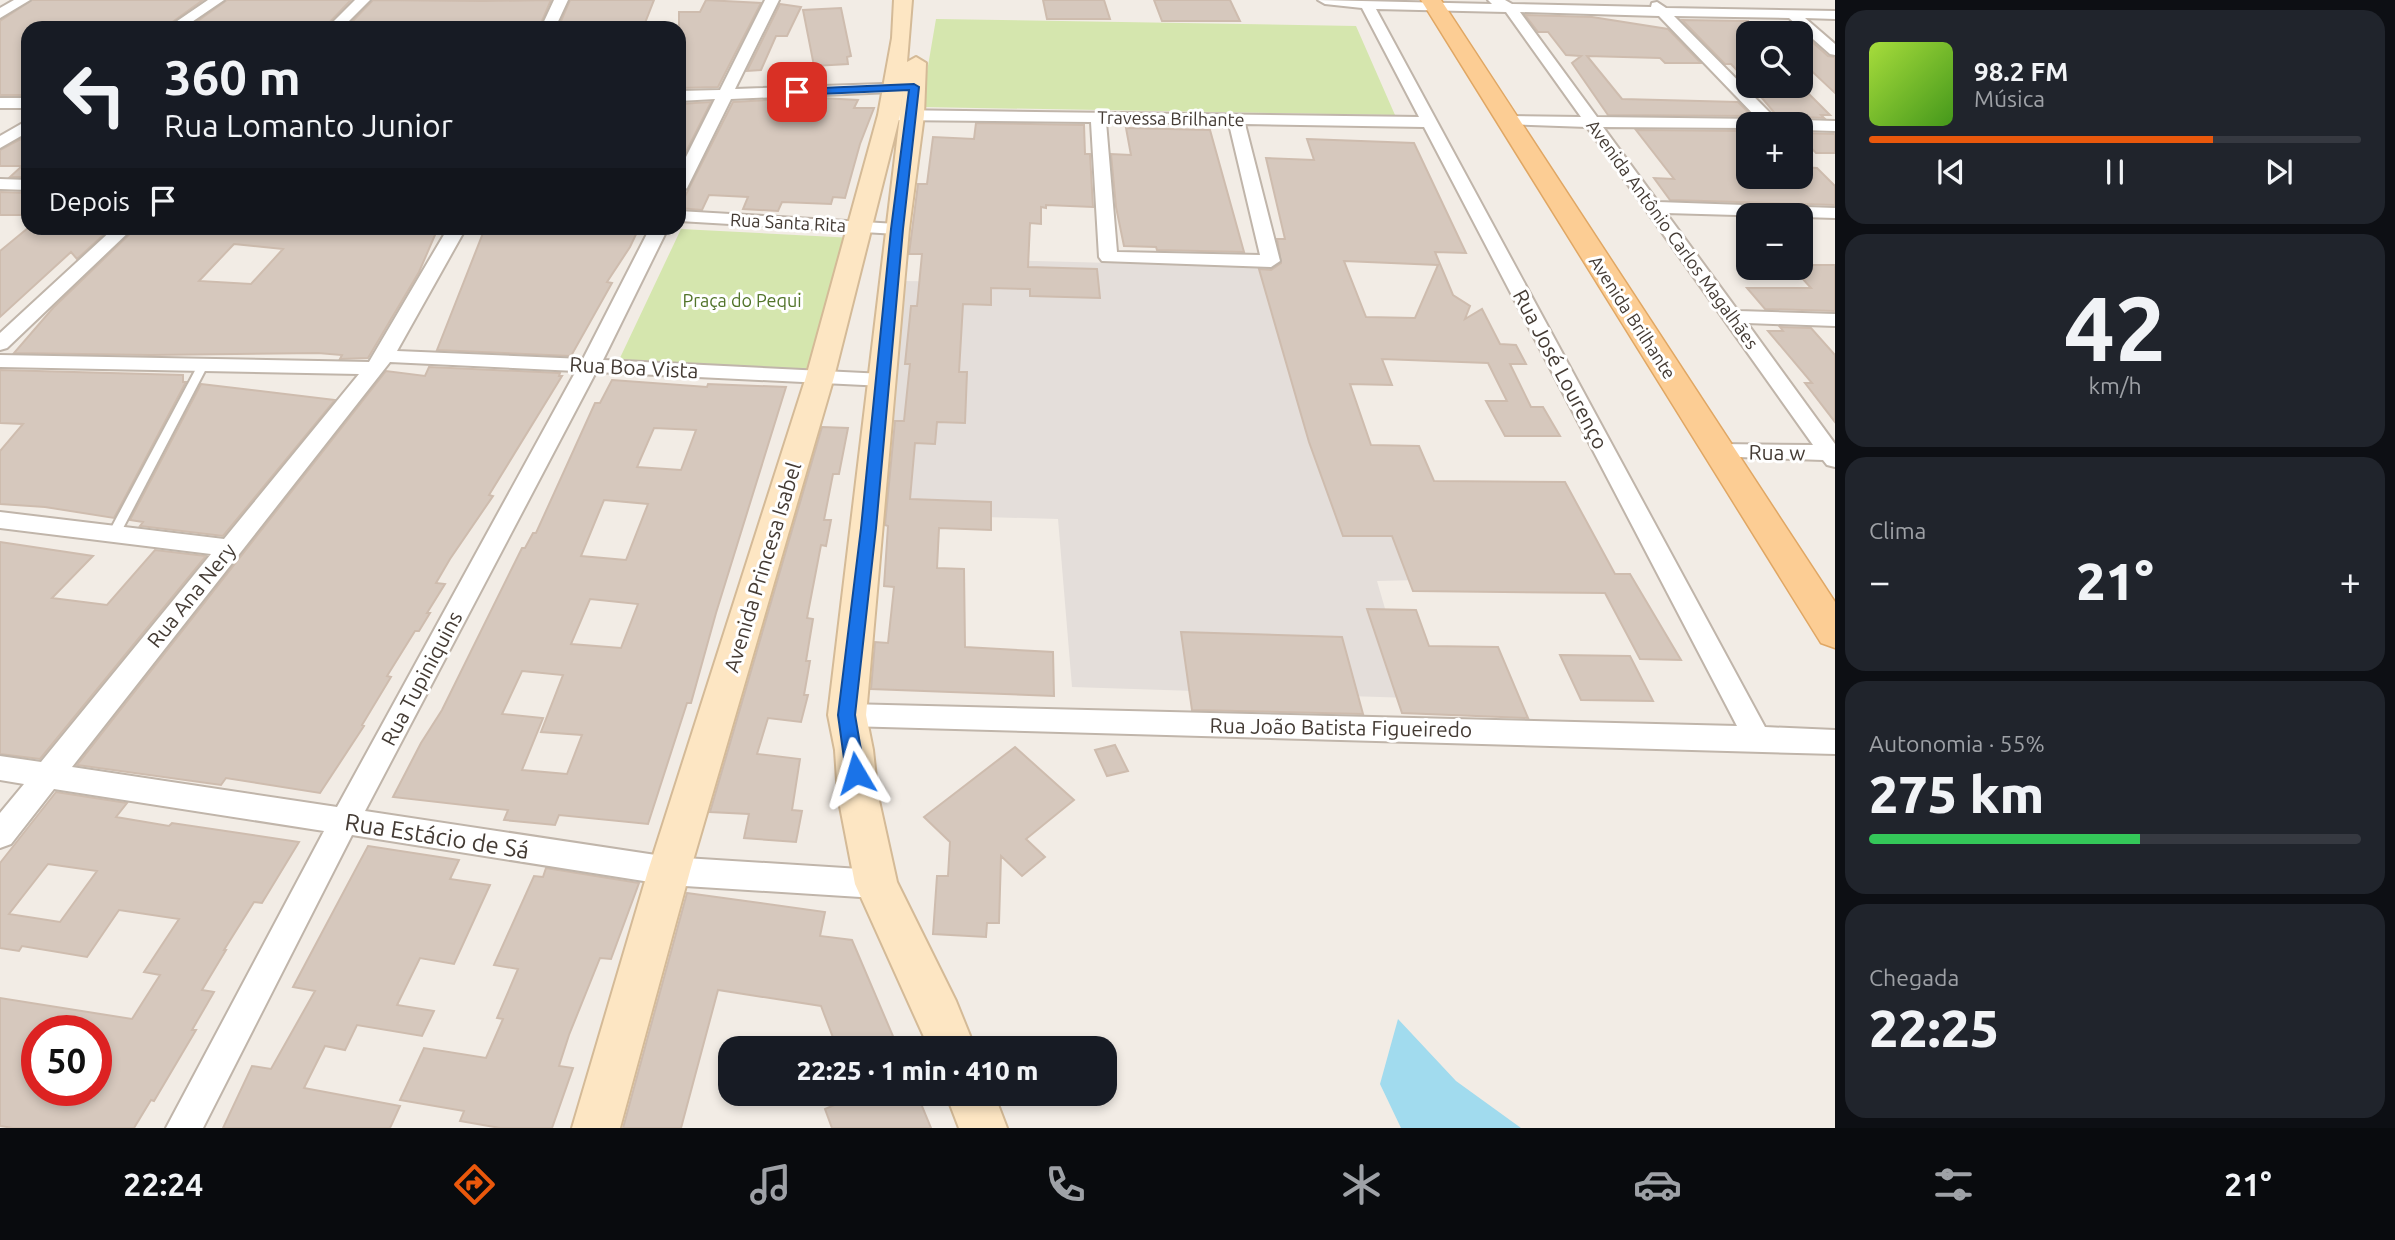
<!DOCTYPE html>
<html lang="pt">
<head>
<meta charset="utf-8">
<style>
	:root { --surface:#171b24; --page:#20242c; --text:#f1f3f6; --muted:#9ea1a6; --line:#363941; --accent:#ea580c }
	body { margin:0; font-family:Ubuntu,sans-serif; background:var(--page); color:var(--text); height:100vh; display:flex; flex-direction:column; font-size:26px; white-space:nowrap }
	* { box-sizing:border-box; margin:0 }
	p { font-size:23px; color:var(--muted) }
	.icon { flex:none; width:38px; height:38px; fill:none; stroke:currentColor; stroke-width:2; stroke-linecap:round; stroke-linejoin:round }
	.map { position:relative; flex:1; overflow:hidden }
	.panel { display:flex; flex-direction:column; gap:10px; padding:10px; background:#0d0f14; width:560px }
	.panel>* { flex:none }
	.hud { position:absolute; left:21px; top:21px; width:665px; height:214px; border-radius:21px; box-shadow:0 4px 10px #0003; background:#171b24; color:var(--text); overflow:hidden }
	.controls { position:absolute; left:1736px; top:21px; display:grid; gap:14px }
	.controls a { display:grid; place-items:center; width:77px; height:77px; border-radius:14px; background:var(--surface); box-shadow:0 4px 10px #0003; font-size:35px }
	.speed { position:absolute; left:21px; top:1015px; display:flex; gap:14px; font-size:35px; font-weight:700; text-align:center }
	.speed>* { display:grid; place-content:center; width:91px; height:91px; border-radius:50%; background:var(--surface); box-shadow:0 4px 10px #0003; line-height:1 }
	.speed .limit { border:10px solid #d22; background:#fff; color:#111 }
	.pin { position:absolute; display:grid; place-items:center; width:60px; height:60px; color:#fff; margin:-30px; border-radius:14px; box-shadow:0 4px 10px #0006 }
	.me { position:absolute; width:77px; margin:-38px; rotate:353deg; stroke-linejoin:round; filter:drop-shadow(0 0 5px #0008) }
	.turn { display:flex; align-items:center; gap:24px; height:147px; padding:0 28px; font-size:32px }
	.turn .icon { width:91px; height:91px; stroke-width:2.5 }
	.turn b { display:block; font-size:49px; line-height:60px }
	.then { display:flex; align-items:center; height:66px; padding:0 28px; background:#0003; gap:14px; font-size:26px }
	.big { font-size:52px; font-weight:800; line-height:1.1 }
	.panel .widget { flex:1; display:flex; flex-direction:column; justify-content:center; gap:10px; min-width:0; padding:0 24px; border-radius:21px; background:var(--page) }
	.panel .dial { align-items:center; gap:0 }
	.dial b { font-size:91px; line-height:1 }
	.song { display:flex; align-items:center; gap:21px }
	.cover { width:84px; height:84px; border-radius:10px; background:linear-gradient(135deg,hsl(80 70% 55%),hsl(100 70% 35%)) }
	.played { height:7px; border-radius:4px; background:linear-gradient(90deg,var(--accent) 70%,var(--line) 70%) }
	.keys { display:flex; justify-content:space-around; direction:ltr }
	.heat { display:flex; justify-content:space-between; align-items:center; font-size:38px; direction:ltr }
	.charge { height:10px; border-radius:5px; background:linear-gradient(90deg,#34c759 55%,var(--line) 0) }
	.trip { position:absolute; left:718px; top:1036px; width:399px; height:70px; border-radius:21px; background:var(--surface); box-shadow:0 4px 10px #0003; font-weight:800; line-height:70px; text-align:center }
	.tab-bar { display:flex; height:112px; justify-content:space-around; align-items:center; background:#090b0e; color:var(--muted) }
	.tab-bar .icon { width:49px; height:49px }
	.tab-bar .current { color:var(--accent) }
	.tab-bar b { font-size:32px; color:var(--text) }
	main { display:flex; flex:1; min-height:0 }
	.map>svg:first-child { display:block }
</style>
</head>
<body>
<main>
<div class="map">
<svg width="1835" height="1128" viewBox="0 0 1835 1128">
	<rect width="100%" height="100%" fill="#f2ece5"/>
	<!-- industrial -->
	<path fill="#e4deda" d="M993 260 1269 267 1320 435 1365 436 1419 580 1377 581 1411 698 1072 687 1058 519 880 514 900 281 993 282Z"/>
	<!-- green -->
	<path fill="#d5e6ae" d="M936 19 1356 26 1395 115 921 107Z
		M681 229 854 238 815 373 619 360Z"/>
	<!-- water -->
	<path fill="#a1dbee" d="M1398 1019 1456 1081 1521 1128H1401L1380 1084Z"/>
	<!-- building -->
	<path fill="#d6c8bd" stroke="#cebcae" stroke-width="2" fill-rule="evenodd" d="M32 0H203L164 28H28V91L23 95H0V21Z
		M227 0H351L324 28H188Z
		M373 0 483 1 551 0 539 28 390 26 346 28Z
		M570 0H654L643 28H558Z
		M706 0 761 3 718 87 679 88V12H700Z
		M1043 0H1104L1110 19H1047Z
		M1154 0H1230L1240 21H1162Z
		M780 4 801 7 787 36H776L761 70 747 71Z
		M841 8 851 56 847 57 848 64 814 66 803 10Z
		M1525 15 1592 17 1668 29 1701 63H1665L1660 58 1587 56 1622 99 1738 102 1752 116 1608 115 1572 63 1581 56 1566 55 1548 32H1538Z
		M1682 20 1748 21V82L1731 64H1725Z
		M1801 32 1828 56 1835 57V93L1801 61Z
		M1752 86H1801L1830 115H1821L1824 118 1801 117 1794 120 1777 116Z
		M821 98 858 100 854 108H874L860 144 845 198 833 197 831 204 782 202 778 211 743 209 748 197 709 195 702 210 679 208 733 102 783 99 822 103Z
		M711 102 681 162H679V104Z
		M976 123 1084 125 1085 154H1090L1093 207 1046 205V208L1041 207V224L1030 223 1028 267 1097 269 1100 298 1030 296V289L991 288V305L963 304 959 372H967L965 423 937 422 935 444 915 443 910 499 991 502V530L939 528 937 568 964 569 965 647 1053 652 1054 696 871 689 875 642 888 643 894 587 884 586 888 526 885 525 895 421H904L910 364H905L911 306H917L922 254H909L918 184H927L933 137 974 139Z
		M1126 128 1210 130 1244 252 1157 250 1156 247 1124 246 1116 207 1111 154 1131 155Z
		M1636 130 1748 131V177H1801V167L1817 168 1835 186V205L1670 200 1654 178 1674 179Z
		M1801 133 1835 134V153H1816L1801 137Z
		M28 135V177H10L22 166H0V150Z
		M1307 139 1414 143 1466 253 1435 252 1453 295 1470 306 1465 319 1482 309 1500 344 1516 345 1526 364H1510L1531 407H1543L1560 436H1505L1486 401H1507L1488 363 1382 359 1392 385 1350 384 1371 445 1419 446 1434 481 1565 482 1615 574H1630L1681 660 1640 659 1605 593 1413 591 1392 536H1343L1309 442 1259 269 1271 270 1281 263 1277 239H1285L1266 158 1314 160ZM1344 261 1438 265 1415 318 1366 317Z
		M0 192 28 193V215H0Z
		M28 228H111L77 259 71 252 0 317V251Z
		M136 228H135H438L419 272 368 358 340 359 342 355 318 353 151 355 14 353 53 308ZM234 244 283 249 251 284 199 281Z
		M485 228H639L630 247 607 282 612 283 571 356 437 350Z
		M1801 265H1835V311L1765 309 1747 288H1811L1793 268H1801Z
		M1780 327 1811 328 1835 355V422L1805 383H1812L1768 331H1783Z
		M429 367 560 373 559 376H562L489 495 493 496 450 559 436 583 445 584 427 613H430L419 631H415L387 676 391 677 362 725 364 726 320 793 226 778 221 785 77 765 386 371 425 376Z
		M0 370 183 375V382H186L114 518 45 507 0 504V451L23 424 0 423Z
		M612 380 707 387 708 384 786 387 716 613 691 703H687L648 824 559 815 555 825 504 820 508 810 393 797 421 743 442 710 522 548H525L533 533H536L595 403H600ZM654 428 696 430 681 470 637 467ZM604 500 648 504 626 560 581 556ZM590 599 638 604 621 648 571 644ZM522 671 563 675 541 732 582 735 567 774 522 770 543 718 502 714Z
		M201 384 335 400 223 536 140 526 143 522 130 520Z
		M822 427 848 428 839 474H833L824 520H831L826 546 821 545 807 618 813 619 806 661H810L804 695H808L801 722 768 718 757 754 800 759 792 810 802 811 796 842 744 838 749 814 710 812Z
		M0 542 93 556 52 598 107 605 155 550 206 556 40 759 0 754Z
		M1367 609 1416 610 1429 646 1498 647 1528 718 1402 713Z
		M1181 632 1342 637 1363 714 1192 710Z
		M1560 655 1630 656 1653 701 1581 700Z
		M1115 745 1128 771 1107 776 1095 750Z
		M1015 747 1074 800 1026 839 1045 857 1022 876 1001 856 999 923H987L986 937 933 934 937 876H948L950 842 924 817Z
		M56 792 127 803 116 817 169 826 172 823 299 842 262 903 254 902 224 950H226L202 990 214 992 192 1030H196L154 1101 151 1100 134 1128H13L0 1126V998L132 1019 160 975 144 972 179 919 119 910 87 957 22 946 19 951 0 948V863ZM48 864 97 871 60 922 9 914ZM37 1031H96V1090H37Z
		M368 846 459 860 450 879 490 885 454 964 420 958 397 1005 434 1011 422 1036 357 1025 345 1050 325 1046 304 1088 400 1106 390 1128H223L252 1066 271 1069 315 991 293 987Z
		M546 868 639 883 611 959 600 958 569 1035 559 1066 573 1068 552 1128H500L460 1121 464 1111 400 1100 424 1048 486 1058 503 1019 497 1018 518 969 494 965 534 876 543 877Z
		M687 893 825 912 820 936 852 940 898 1048H837L821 1006 718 990 681 1128H623Z
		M859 1094H917L931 1128H832L825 1109Z"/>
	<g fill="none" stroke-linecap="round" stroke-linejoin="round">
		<defs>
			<path id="lane" d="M203 362 208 365 121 532 115 536 111 535 109 532 198 365Z"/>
			<path id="street" d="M14 0H30L0 18V8Z
				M208 0H224L183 28H167Z
				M355 0H370L342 28H327Z
				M554 0H568L555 28H541Z
				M765 0H779L735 89 914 83 921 87 914 91 731 99 687 188 679 193V171L715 99 679 101V91L720 90Z
				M1318 0 1492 4 1488 0H1505L1512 4 1651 7 1652 3 1657 2 1666 8 1835 11V19L1805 18 1835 44V55L1830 54 1789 18 1674 16 1776 119H1787L1794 123 1801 120 1835 121V131L1801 130V124H1748V128L1603 127 1658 202 1835 208V218L1666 213 1738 311 1835 314V326L1747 323 1835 444V467L1827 465 1823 460 1711 456 1708 451 1711 446 1719 444 1813 445 1587 127 1501 124 1499 121 1507 116 1581 117 1506 12 1376 9 1765 727 1835 730V754L847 726 837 723 833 715 837 707 847 704 1737 726 1424 127 1245 124 1280 261 1271 267 1102 261 1099 257 1091 122 892 120 884 115 892 110 1419 117 1362 8 1325 4ZM1520 12 1659 16 1758 119 1597 117ZM1106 122 1229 124 1260 255 1117 252Z
				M0 98H28V108H0Z
				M28 120V132L0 148V136Z
				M0 179 28 180V190L0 189Z
				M679 211 897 224 906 229 897 234 679 221Z
				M114 228H133L7 348 0 350V333Z
				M448 228H466L397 351 583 359 650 228H668L603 360 884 374 891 376 894 380 891 384 884 386 596 372 365 811 669 857 876 870 887 874 891 884 887 894 876 898 669 885 352 835 203 1128H166L324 831 54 789 11 844 0 848V813L24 784 0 780V756L41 762 211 554 0 528V512L224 539 359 374 0 367V355L369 362ZM390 362 576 371 337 807 72 767Z"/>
			<path id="secondary" d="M894 0H912L907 62 916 57 926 63 924 115 909 229 866 715 873 750 878 796 897 882 956 1001 975 1048H929L855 884 838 796 835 750 828 715 905 74 900 115 834 377 690 871 620 1128H572L648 871 806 377 878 115 892 38Z
				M946 1094H994L1007 1128H959Z"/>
			<path id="primary" d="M1421 0H1441L1835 602V648L1821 643Z"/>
		</defs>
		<!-- lane casing -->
		<use href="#lane" stroke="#c0b5aa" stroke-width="4"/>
		<!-- street casing -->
		<use href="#street" stroke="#c0b5aa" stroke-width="4"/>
		<!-- secondary casing -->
		<use href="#secondary" stroke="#d4ba97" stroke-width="4"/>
		<!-- primary casing -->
		<use href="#primary" stroke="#e0a764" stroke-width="3"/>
		<!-- lane -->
		<use href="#lane" fill="#fff" fill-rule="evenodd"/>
		<!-- street -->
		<use href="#street" fill="#fff" fill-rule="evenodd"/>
		<!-- secondary -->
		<use href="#secondary" fill="#fde6c3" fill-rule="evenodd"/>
		<!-- primary -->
		<use href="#primary" fill="#fccd94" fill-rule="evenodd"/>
	</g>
	<!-- route -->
	<path fill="#1a73e8" stroke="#114b97" stroke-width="2" d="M914 84 919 87 903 229 876 528 855 715 865 773 862 779 856 781 849 779 846 773 838 715 861 528 891 229 909 90 797 95 792 92 797 89Z"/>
	<g text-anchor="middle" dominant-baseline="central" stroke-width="6" stroke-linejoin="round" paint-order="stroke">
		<!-- far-street labels -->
		<g font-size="18" fill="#443b34" stroke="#fff">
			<text transform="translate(1171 118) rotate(1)">Travessa Brilhante</text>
			<text transform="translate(788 222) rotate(3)">Rua Santa Rita</text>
			<text transform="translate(1673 234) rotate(54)">Avenida Antônio Carlos Magalhães</text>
			<text transform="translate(1633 317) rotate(57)">Avenida Brilhante</text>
		</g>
		<!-- far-park labels -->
		<g font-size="18" fill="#52742a" stroke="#fff">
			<text x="742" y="300">Praça do Pequi</text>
		</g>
		<!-- street labels -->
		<g font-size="21" fill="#443b34" stroke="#fff">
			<text transform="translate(634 367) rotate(3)">Rua Boa Vista</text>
			<text transform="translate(1561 369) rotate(62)">Rua José Lourenço</text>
			<text transform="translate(1777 452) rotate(1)">Rua w</text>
			<text transform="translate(762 567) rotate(-73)">Avenida Princesa Isabel</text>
			<text transform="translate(191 595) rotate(-51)">Rua Ana Nery</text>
			<text transform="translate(421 678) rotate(-62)">Rua Tupiniquins</text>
			<text transform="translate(1341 727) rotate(1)">Rua João Batista Figueiredo</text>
		</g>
		<!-- near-street labels -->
		<g font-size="24" fill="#443b34" stroke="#fff">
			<text transform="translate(437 836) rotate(9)">Rua Estácio de Sá</text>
		</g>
	</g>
</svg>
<div class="controls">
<a><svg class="icon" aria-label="search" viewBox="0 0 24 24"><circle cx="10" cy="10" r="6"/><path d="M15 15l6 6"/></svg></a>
<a>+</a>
<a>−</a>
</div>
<div class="speed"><div class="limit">50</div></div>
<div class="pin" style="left:797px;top:92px;background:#d93025"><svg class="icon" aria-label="arrive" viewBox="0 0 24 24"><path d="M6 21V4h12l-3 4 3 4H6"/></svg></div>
<svg class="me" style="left:856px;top:773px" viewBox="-20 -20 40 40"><path d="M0-17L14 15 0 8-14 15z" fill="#1a73e8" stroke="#fff" stroke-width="4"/></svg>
<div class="trip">22:25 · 1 min · 410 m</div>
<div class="hud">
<div class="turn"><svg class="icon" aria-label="left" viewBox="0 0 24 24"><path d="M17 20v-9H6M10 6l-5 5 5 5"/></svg><div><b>360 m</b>Rua Lomanto Junior</div></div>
<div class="then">Depois<svg class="icon" aria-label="arrive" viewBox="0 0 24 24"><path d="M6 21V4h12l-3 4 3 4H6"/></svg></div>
</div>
</div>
<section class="panel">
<div class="widget">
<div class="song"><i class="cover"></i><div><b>98.2 FM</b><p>Música</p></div></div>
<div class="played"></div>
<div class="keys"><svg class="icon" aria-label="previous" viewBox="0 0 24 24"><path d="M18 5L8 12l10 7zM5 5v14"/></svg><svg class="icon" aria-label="pause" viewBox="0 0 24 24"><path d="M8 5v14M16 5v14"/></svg><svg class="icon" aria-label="next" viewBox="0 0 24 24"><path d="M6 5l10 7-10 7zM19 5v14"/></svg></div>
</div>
<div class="widget dial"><b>42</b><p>km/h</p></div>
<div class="widget"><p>Clima</p>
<div class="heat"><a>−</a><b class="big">21°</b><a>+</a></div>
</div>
<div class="widget"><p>Autonomia · 55%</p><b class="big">275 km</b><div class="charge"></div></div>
<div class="widget"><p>Chegada</p><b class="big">22:25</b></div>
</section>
</main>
<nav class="tab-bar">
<b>22:24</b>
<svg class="icon current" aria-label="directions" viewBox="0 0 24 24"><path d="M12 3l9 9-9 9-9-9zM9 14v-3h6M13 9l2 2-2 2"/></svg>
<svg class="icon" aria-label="music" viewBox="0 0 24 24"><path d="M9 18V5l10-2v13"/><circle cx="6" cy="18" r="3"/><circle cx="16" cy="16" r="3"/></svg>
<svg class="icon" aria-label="phone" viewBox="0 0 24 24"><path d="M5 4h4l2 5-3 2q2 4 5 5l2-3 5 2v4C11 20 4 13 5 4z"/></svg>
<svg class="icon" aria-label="climate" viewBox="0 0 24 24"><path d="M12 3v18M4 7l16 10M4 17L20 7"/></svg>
<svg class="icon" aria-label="car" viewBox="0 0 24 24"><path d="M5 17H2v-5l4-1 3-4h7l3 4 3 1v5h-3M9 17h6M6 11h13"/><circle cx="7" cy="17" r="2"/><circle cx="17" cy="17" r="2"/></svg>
<svg class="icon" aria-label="filters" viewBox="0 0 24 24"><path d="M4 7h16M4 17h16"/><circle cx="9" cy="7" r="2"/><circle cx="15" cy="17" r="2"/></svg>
<b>21°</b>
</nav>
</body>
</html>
